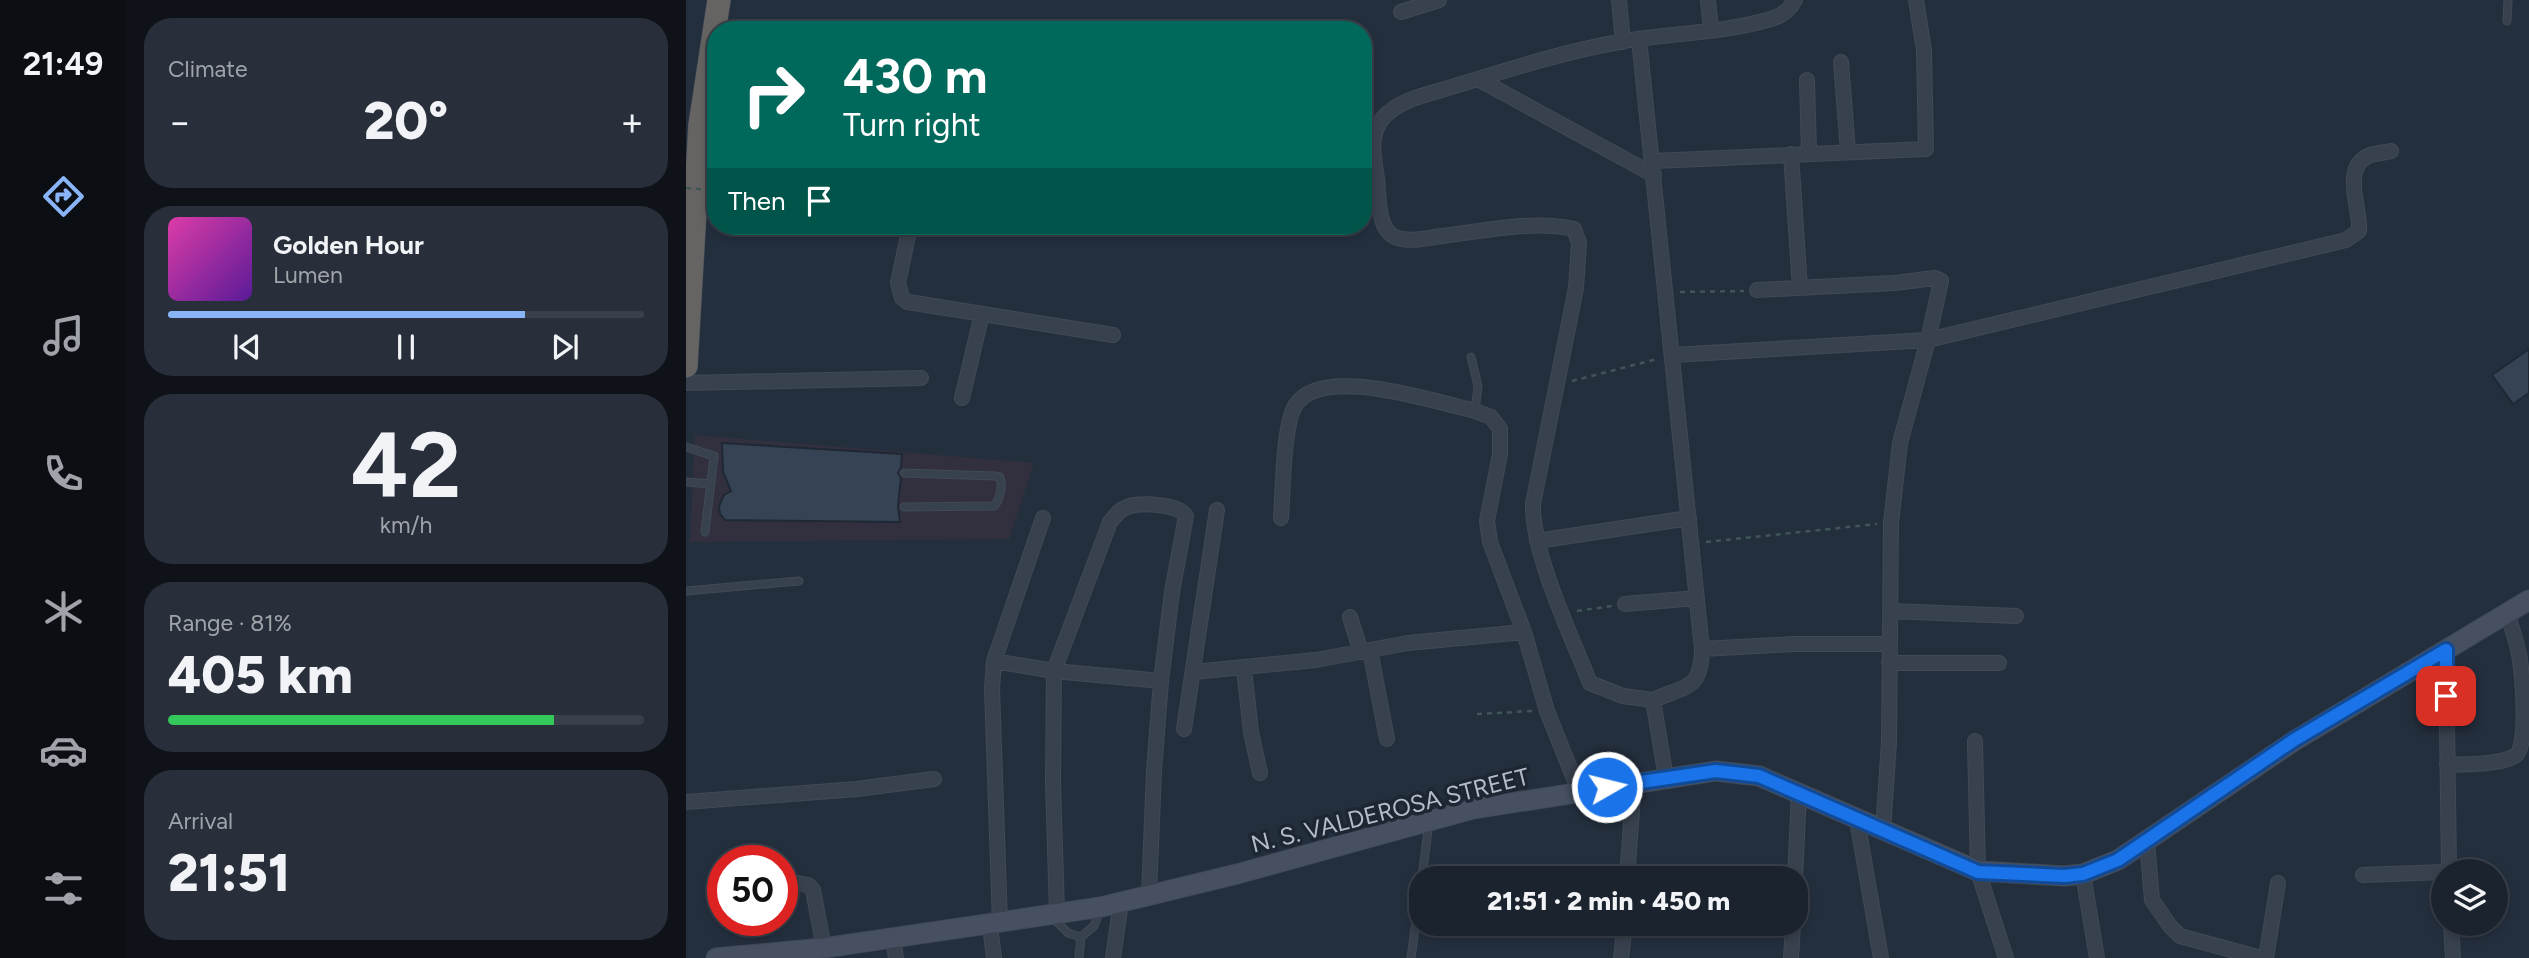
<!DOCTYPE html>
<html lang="en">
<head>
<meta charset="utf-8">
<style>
	:root { --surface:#1b232e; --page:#282f3a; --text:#f1f3f6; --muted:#a0a4aa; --line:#39404a; --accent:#8ab4f8 }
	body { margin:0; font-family:Figtree,sans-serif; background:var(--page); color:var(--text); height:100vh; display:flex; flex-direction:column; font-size:26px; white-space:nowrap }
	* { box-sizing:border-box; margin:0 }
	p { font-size:23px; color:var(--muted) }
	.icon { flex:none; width:38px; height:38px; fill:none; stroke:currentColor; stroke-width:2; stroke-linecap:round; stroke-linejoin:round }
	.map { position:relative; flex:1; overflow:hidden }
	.sheet { display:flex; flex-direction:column; gap:18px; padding:18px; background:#0f1319; width:560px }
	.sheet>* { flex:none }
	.guide { position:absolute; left:21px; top:21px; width:665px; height:214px; border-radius:28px; box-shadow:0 4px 10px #0003,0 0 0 2px var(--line); background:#00695c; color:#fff; overflow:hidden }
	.controls { position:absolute; left:1745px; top:859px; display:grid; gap:14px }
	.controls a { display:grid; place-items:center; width:77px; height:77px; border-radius:50%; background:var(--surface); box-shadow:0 4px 10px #0003,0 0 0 2px var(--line); font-size:35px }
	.speed { position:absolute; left:21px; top:845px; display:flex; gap:14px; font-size:35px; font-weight:700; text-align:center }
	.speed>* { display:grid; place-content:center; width:91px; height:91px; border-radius:50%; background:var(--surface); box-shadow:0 4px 10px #0003,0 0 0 2px var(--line); line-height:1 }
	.speed .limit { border:10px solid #d22; background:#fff; color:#111 }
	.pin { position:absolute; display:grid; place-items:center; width:60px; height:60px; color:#fff; margin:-30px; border-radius:14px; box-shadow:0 4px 10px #0006 }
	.me { position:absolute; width:77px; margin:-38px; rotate:82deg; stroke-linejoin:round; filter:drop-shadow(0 0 5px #0008) }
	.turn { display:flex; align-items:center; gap:24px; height:147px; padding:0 21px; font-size:32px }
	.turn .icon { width:91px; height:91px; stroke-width:2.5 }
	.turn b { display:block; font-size:49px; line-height:60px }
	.then { display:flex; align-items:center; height:66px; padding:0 21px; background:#0003; gap:14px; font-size:26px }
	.big { font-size:52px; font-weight:800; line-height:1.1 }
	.sheet .tile { flex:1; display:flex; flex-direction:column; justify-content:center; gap:10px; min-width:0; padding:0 24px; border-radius:28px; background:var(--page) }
	.sheet .dial { align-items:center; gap:0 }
	.dial b { font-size:91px; line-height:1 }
	.song { display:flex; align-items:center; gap:21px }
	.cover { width:84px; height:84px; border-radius:10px; background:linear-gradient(135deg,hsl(320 70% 55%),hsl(270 70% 35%)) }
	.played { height:7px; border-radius:4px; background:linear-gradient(90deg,var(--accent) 75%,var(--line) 75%) }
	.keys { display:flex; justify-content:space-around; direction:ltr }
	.heat { display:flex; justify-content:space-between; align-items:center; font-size:38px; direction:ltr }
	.charge { height:10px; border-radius:5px; background:linear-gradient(90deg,#34c759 81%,var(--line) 0) }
	.trip { position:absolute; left:723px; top:866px; width:399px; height:70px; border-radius:28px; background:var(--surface); box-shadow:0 4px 10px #0003,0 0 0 2px var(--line); font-weight:800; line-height:70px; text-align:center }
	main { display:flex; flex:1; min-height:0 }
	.dock { display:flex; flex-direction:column; width:126px; justify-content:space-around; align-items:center; background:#0b0e12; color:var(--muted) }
	.dock .icon { width:49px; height:49px }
	.dock .current { color:var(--accent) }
	.dock b { font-size:32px; color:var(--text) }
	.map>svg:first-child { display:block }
</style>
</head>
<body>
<main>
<nav class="dock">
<b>21:49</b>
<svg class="icon current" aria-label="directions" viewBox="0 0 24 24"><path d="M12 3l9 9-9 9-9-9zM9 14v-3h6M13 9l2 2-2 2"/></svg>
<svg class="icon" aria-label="music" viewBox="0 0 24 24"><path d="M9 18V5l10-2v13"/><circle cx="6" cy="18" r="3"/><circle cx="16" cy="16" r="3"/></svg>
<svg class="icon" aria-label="phone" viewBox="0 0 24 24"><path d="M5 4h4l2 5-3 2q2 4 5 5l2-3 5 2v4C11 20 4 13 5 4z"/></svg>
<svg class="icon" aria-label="climate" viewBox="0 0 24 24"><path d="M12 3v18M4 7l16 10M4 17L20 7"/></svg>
<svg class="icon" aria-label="car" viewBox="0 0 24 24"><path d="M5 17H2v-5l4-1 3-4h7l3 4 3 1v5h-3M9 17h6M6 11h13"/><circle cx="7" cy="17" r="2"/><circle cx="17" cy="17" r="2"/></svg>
<svg class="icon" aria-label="filters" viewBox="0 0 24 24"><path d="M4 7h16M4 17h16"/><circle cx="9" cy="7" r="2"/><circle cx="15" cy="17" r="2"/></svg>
</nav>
<section class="sheet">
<div class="tile"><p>Climate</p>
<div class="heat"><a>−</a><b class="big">20°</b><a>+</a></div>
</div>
<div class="tile">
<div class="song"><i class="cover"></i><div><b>Golden Hour</b><p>Lumen</p></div></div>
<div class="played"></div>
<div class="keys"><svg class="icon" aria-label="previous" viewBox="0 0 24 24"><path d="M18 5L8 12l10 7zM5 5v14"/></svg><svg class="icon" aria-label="pause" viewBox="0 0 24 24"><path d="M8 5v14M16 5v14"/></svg><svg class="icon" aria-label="next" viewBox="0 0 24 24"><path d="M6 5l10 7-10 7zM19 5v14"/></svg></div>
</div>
<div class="tile dial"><b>42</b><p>km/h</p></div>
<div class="tile"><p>Range · 81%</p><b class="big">405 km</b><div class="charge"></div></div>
<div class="tile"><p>Arrival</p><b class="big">21:51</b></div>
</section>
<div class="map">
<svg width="1843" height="958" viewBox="0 0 1843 958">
	<rect width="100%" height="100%" fill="#242f3e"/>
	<!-- medical -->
	<path fill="#32303f" d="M9 435 348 463 323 539 4 542Z"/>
	<!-- building -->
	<path fill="#364354" stroke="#1f2835" stroke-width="2" d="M1843 349V393L1827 404 1806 375Z
		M36 443 216 454 215 468 212 473 215 478 212 506 214 522 39 520 34 514 33 506 38 495 45 491 37 472Z"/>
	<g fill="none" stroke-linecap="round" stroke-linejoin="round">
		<defs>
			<path id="service" d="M1821 21 1822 0
				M785 357 792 386 789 410
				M0 447 28 456 19 532
				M0 482 25 484
				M218 507 308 506C314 500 317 485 314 477L309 476 218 473
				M0 591 113 581
				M736 878 743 822
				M365 916 382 933 395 937 393 958
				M395 937 408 926 414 910
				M725 958 735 884"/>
			<path id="minor" d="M933 0 937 42
				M1022 0 1025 30
				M715 12 753 0
				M953 39 1016 649C1015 690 1001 685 967 700L980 778
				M1155 62 1162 151
				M792 79 968 175
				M1121 80 1123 153
				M1105 154 1114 288
				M967 161 1240 149 1238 50 1230 0
				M224 226 212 283 216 298 222 302 427 335
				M1071 290 1208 283 1249 278 1255 281 1242 340 1214 443 1205 523 1203 742 1197 831
				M987 355 1242 340 1660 240 1673 231C1675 209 1655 169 1682 156 1688 153 1698 153 1705 151
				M0 383 235 378
				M276 398 296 314
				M595 518C597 492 597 427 609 406 634 363 749 402 789 411L805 417 814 429V454L801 521 804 542 838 632 861 711 893 791
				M851 541 1003 518
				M939 604 1011 598
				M1204 611 1330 616
				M664 617 675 652
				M1016 649 1109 644H1203
				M684 650 701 739
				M1760 650 1763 872
				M308 661 368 671 475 681
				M1203 663H1313
				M558 668 565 732 574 773
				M507 672 630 660 722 643 838 632
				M967 700 937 696 904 683C885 635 846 554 847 504L890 288 893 243 888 229C847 220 799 231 756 236 741 238 725 243 709 237 691 229 693 195 691 179 688 158 682 136 697 118 712 99 747 93 769 86 824 69 881 51 938 41 987 33 1037 33 1085 19 1096 16 1104 9 1109 0
				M498 729 531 510
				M1289 741 1292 871 1320 958
				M1761 765C1778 764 1817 765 1830 755 1843 745 1836 671 1833 654 1830 640 1825 626 1821 612
				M0 802 171 789 248 779
				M1171 820 1195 958
				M1461 842 1466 900 1484 926 1494 936 1575 958
				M1397 874 1411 958
				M1677 875 1757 872
				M941 878 948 783
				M1109 878 1113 793
				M96 880 122 885 127 890 138 948
				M371 913 367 782 368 671 424 522C430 515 433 510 441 507 454 502 493 504 500 516L486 592 475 681 468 771 463 895
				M314 923 306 688 308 661 357 518
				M1765 924 1767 958
				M304 925 308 958
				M207 938 210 958
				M427 958 435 902
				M935 958 939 924
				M1105 958 1107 924
				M1580 958 1592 883"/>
			<path id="secondary" d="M30 958 138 948 415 907 551 874 787 809 1030 771 1073 776 1292 871 1378 876 1397 874 1432 860 1608 741 1843 600"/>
			<path id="trunk" d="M0 366 14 125 33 0"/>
		</defs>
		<!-- service casing -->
		<use href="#service" stroke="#414a57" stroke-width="9"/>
		<!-- minor casing -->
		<use href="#minor" stroke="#414a57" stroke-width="16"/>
		<!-- secondary casing -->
		<use href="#secondary" stroke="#414a57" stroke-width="21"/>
		<!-- trunk casing -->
		<use href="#trunk" stroke="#434c59" stroke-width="24"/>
		<!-- path -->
		<path stroke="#3f5557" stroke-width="2.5" stroke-dasharray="5 5" stroke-linecap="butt" d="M994 292 1058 291
			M886 381 971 359
			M1020 542 1191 524
			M891 611 926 606
			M791 714 847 711"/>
		<!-- service -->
		<use href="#service" stroke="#38414e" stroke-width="7"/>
		<!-- minor -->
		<use href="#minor" stroke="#38414e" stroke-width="14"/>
		<!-- secondary -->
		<use href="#secondary" stroke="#465061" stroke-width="19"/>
		<!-- trunk -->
		<use href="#trunk" stroke="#656462" stroke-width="23"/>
		<!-- path-bridge -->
		<path stroke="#3f5557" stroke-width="2.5" stroke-dasharray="5 5" stroke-linecap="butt" d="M0 188 25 190"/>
	</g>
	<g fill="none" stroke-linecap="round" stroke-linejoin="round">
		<defs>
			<path id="route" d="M921 787 1030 771 1073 776 1292 872 1378 876 1397 874 1432 860 1608 740 1760 650V696"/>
		</defs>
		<!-- route casing -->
		<use href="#route" stroke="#114b97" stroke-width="18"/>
		<!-- route -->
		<use href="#route" stroke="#1a73e8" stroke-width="12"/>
	</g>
	<g text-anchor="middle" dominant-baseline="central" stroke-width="7" stroke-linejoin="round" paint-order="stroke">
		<!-- street labels -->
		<g font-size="24" fill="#b4bcc9" stroke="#1d2633">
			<text transform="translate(704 810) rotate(-14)">N. S. VALDEROSA STREET</text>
		</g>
	</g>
</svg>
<div class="controls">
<a><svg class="icon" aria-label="layers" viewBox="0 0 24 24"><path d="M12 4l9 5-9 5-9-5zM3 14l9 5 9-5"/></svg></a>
</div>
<div class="speed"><div class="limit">50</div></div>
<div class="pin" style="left:1760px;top:696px;background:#d93025"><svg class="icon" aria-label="arrive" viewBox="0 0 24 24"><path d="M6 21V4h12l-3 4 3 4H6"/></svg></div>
<svg class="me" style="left:921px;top:787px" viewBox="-20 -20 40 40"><circle r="17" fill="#1a73e8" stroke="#fff" stroke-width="3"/><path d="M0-11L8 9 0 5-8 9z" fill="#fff"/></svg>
<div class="trip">21:51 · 2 min · 450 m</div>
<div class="guide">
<div class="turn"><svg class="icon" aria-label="right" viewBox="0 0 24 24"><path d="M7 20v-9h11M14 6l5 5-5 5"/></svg><div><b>430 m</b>Turn right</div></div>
<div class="then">Then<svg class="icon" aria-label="arrive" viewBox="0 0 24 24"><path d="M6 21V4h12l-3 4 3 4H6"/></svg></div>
</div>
</div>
</main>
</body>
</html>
